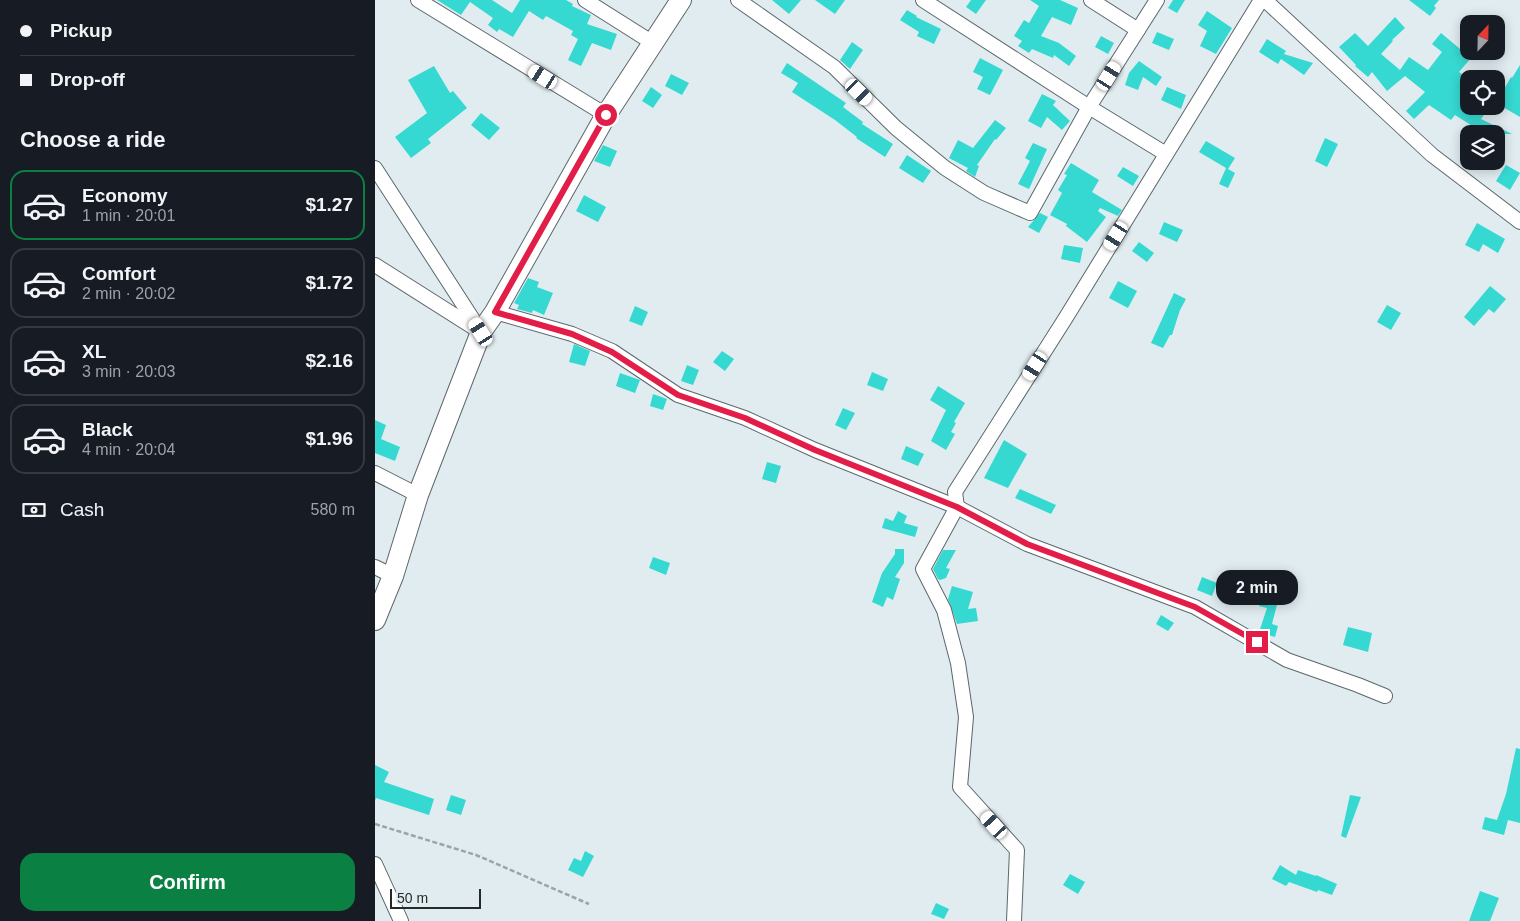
<!DOCTYPE html>
<html lang="en">
<head>
<meta charset="utf-8">
<style>
	body { margin:0; font-family:Helvetica,sans-serif; background:#242831; color:#f1f3f6; height:100vh; display:flex; flex-direction:column; font-size:19px; white-space:nowrap }
	* { box-sizing:border-box; margin:0 }
	p { font-size:16px; color:#9ea1a6 }
	.icon { flex:none; width:28px; height:28px; fill:none; stroke:currentColor; stroke-width:2; stroke-linecap:round; stroke-linejoin:round }
	.map { position:relative; flex:1; overflow:hidden }
	.sheet { display:flex; flex-direction:column; background:#171b24; width:375px }
	.sheet>* { flex:none }
	.hud { display:grid; align-content:center; height:110px; padding:0 20px; background:#171b24 }
	.needle { width:32px; rotate:22deg }
	.buttons { position:absolute; left:1085px; top:15px; display:grid; gap:10px }
	.buttons a { display:grid; place-items:center; width:45px; height:45px; border-radius:10px; background:#171b24; box-shadow:0 2px 12px #0003; font-size:25px }
	.scale { position:absolute; left:15px; bottom:12px; width:91px; box-sizing:border-box; padding-left:5px; border:2px solid #24292a; border-top:0; font-size:14px; line-height:18px; white-space:nowrap; color:#24292a; -webkit-text-stroke:4px #e0ecf0; paint-order:stroke }
	.end { position:absolute; width:22px; height:22px; margin:-11px; border:6px solid #e11d48; background:#fff; box-shadow:0 0 0 2px #fff }
	.from { border-radius:50% }
	.bubble { position:absolute; height:35px; border-radius:15px; background:#171b24; box-shadow:0 2px 12px #0003; font-size:16px; font-weight:700; line-height:35px; text-align:center }
	.car { position:absolute; width:15px; height:30px; margin:-15px -8px; border-radius:6px; box-shadow:0 0 4px 1px #0007; background:linear-gradient(#fff 24%,#345 0 40%,#fff 0 76%,#345 0 86%,#fff 0) }
	.hud b { display:flex; align-items:center; gap:18px; height:48px; font-size:19px }
	.hud b+b { border-top:1px solid #363941 }
	.hud i { width:12px; height:12px; background:#f1f3f6 }
	ul { padding:0; list-style:none }
	li { display:flex; align-items:center; gap:15px; height:70px; margin:0 10px 8px; padding:0 10px; border:2px solid #363941; border-radius:15px }
	li div { flex:1 }
	li b { display:block; font-size:19px }
	li em { font-style:normal; font-weight:700 }
	li.selected { border-color:#0b8043 }
	li>.icon { width:45px; height:45px; stroke-width:1.5 }
	h2 { padding:0 20px; font-size:22px; line-height:60px }
	.pay { display:flex; align-items:center; gap:12px; height:55px; padding:0 20px; font-size:19px }
	.pay p { margin-inline-start:auto }
	.action { display:flex; gap:10px; margin-top:auto; padding:10px 20px }
	.action a { flex:1; height:58px; border-radius:15px; background:#0b8043; color:#fff; font-size:20px; font-weight:700; line-height:58px; text-align:center }
	main { display:flex; flex:1; min-height:0 }
	.map>svg:first-child { display:block }
	.building { fill:#36d9d1 }
	.lines { fill:none; stroke-linecap:round; stroke-linejoin:round }
	.street-casing { stroke:#5d676b; stroke-width:16 }
	.secondary-casing { stroke:#5d676b; stroke-width:22 }
	.path { stroke:#9ba5a8; stroke-width:2.5; stroke-dasharray:5 2.5; stroke-linecap:butt }
	.street { stroke:#fff; stroke-width:14 }
	.secondary { stroke:#fff; stroke-width:20 }
	.route { stroke:#e11d48; stroke-width:6 }
</style>
</head>
<body>
<main>
<section class="sheet">
<div class="hud">
<b><i class="from"></i>Pickup</b>
<b><i></i>Drop-off</b>
</div>
<h2>Choose a ride</h2>
<ul>
<li class="selected"><svg class="icon" aria-label="car" viewBox="0 0 24 24"><path d="M5 17H2v-5l4-1 3-4h7l3 4 3 1v5h-3M9 17h6M6 11h13"/><circle cx="7" cy="17" r="2"/><circle cx="17" cy="17" r="2"/></svg><div><b>Economy</b><p>1 min · 20:01</p></div><em>$1.27</em></li>
<li><svg class="icon" aria-label="car" viewBox="0 0 24 24"><path d="M5 17H2v-5l4-1 3-4h7l3 4 3 1v5h-3M9 17h6M6 11h13"/><circle cx="7" cy="17" r="2"/><circle cx="17" cy="17" r="2"/></svg><div><b>Comfort</b><p>2 min · 20:02</p></div><em>$1.72</em></li>
<li><svg class="icon" aria-label="car" viewBox="0 0 24 24"><path d="M5 17H2v-5l4-1 3-4h7l3 4 3 1v5h-3M9 17h6M6 11h13"/><circle cx="7" cy="17" r="2"/><circle cx="17" cy="17" r="2"/></svg><div><b>XL</b><p>3 min · 20:03</p></div><em>$2.16</em></li>
<li><svg class="icon" aria-label="car" viewBox="0 0 24 24"><path d="M5 17H2v-5l4-1 3-4h7l3 4 3 1v5h-3M9 17h6M6 11h13"/><circle cx="7" cy="17" r="2"/><circle cx="17" cy="17" r="2"/></svg><div><b>Black</b><p>4 min · 20:04</p></div><em>$1.96</em></li>
</ul>
<div class="pay"><svg class="icon" aria-label="cash" viewBox="0 0 24 24"><path d="M3 7h18v10H3z"/><circle cx="12" cy="12" r="2"/></svg>Cash<p>580 m</p></div>
<div class="action"><a>Confirm</a></div>
</section>
<div class="map">
<svg width="1145" height="921" viewBox="0 0 1145 921">
	<rect width="100%" height="100%" fill="#e0ecf0"/>
	<!-- building -->
	<g class="building">
		<polygon points="62,0 117,0 137,13 145,0 191,0 198,4 197,6 216,15 212,24 242,34 236,50 217,43 206,66 193,60 203,39 196,35 198,31 171,16 168,20 154,11 138,37 124,29 122,32 113,25 118,18 95,2 86,15"/>
		<polygon points="397,0 426,0 414,14"/>
		<polygon points="440,0 470,0 460,14"/>
		<polygon points="596,0 611,0 601,14 591,7"/>
		<polygon points="655,0 685,0 703,8 696,25 677,17 666,36 684,43 701,56 694,66 679,55 678,58 657,49 654,53 643,46 647,41 639,36 649,20 654,23 664,6"/>
		<polygon points="798,0 810,0 802,13 793,8"/>
		<polygon points="1034,0 1064,0 1059,6 1061,8 1055,16"/>
		<polygon points="532,10 542,16 541,17 566,29 559,44 542,36 544,32 525,20"/>
		<polygon points="832,11 857,28 841,54 825,46 832,31 823,25"/>
		<polygon points="1020,17 1030,28 1017,40 1018,41 1006,54 1025,70 1034,57 1053,70 1067,52 1057,44 1066,33 1096,58 1084,72 1094,79 1094,106 1102,106 1111,112 1106,119 1137,134 1110,134 1080,115 1076,120 1054,105 1039,119 1031,111 1050,92 1030,76 1012,91 997,72 993,77 980,66 981,65 964,47 980,33 993,46"/>
		<polygon points="782,32 799,39 794,50 777,43"/>
		<polygon points="726,36 739,43 733,54 720,47"/>
		<polygon points="892,39 911,51 909,54 938,63 929,75 906,59 903,64 884,52"/>
		<polygon points="477,42 488,50 475,69 465,60"/>
		<polygon points="605,58 628,70 615,95 602,89 608,77 598,72"/>
		<polygon points="764,61 787,77 781,86 768,77 763,90 750,85 754,73"/>
		<polygon points="412,63 471,103 468,107 488,122 487,124 518,144 510,157 481,138 482,137 460,120 417,92 423,83 406,73"/>
		<polygon points="1145,65 1145,117 1121,103 1136,77 1137,78"/>
		<polygon points="59,66 75,93 78,91 92,108 53,139 56,143 36,158 20,137 52,113 33,80"/>
		<polygon points="296,74 314,83 307,95 290,86"/>
		<polygon points="276,87 287,95 278,108 267,101"/>
		<polygon points="792,87 811,95 806,109 786,100"/>
		<polygon points="667,94 681,101 678,105 695,121 687,130 672,117 666,128 653,121"/>
		<polygon points="106,113 125,128 114,140 96,125"/>
		<polygon points="620,120 631,128 621,140 620,139 602,165 604,166 600,177 591,171 593,168 574,158 583,140 598,148"/>
		<polygon points="950,138 963,144 952,167 940,161"/>
		<polygon points="831,141 860,158 853,169 860,173 853,188 844,184 851,168 824,152"/>
		<polygon points="658,143 672,149 654,189 643,184 655,161 650,158"/>
		<polygon points="228,145 242,151 235,167 219,161"/>
		<polygon points="532,155 556,171 548,183 524,168"/>
		<polygon points="696,163 724,180 717,192 747,210 743,216 725,208 723,211 731,217 712,242 691,226 692,224 675,215 687,193 683,190 692,175 689,174"/>
		<polygon points="1131,165 1145,173 1135,190 1121,181"/>
		<polygon points="748,167 764,176 758,186 742,176"/>
		<polygon points="209,195 231,207 223,222 201,211"/>
		<polygon points="665,213 673,217 664,233 653,227"/>
		<polygon points="789,222 808,230 802,242 784,234"/>
		<polygon points="1102,223 1130,239 1123,253 1108,244 1104,252 1090,245"/>
		<polygon points="764,242 779,253 772,262 757,251"/>
		<polygon points="689,245 708,248 705,263 686,259"/>
		<polygon points="153,278 164,282 162,287 178,293 169,315 158,310 157,313 142,309 144,305 139,303"/>
		<polygon points="743,281 762,291 753,308 734,298"/>
		<polygon points="1115,286 1131,299 1119,313 1114,309 1099,326 1089,317"/>
		<polygon points="799,293 811,299 805,310 797,335 795,335 788,348 776,343"/>
		<polygon points="1012,305 1026,313 1016,330 1002,322"/>
		<polygon points="260,306 273,312 267,326 254,321"/>
		<polygon points="199,344 215,351 210,366 194,362"/>
		<polygon points="347,351 359,359 350,371 338,362"/>
		<polygon points="312,365 324,370 318,385 306,381"/>
		<polygon points="497,372 513,379 508,391 492,385"/>
		<polygon points="245,373 265,380 260,393 241,386"/>
		<polygon points="563,386 590,403 579,422 581,423 576,432 580,434 571,450 556,441 571,410 555,400"/>
		<polygon points="278,394 292,399 288,410 275,406"/>
		<polygon points="468,408 480,413 471,430 460,425"/>
		<polygon points="0,420 11,425 6,439 25,447 20,461 0,453"/>
		<polygon points="629,440 652,454 633,488 609,478"/>
		<polygon points="531,446 549,454 543,466 526,459"/>
		<polygon points="392,462 406,466 401,483 387,479"/>
		<polygon points="645,489 681,505 676,514 640,498"/>
		<polygon points="523,511 532,516 529,523 543,527 540,537 507,528 510,518 518,521"/>
		<polygon points="520,549 529,549 529,563 520,577 525,579 518,600 512,597 508,607 497,602 507,573 520,554"/>
		<polygon points="568,550 581,550 571,568 575,569 571,578 565,580 563,579 558,569"/>
		<polygon points="278,557 295,563 291,575 274,568"/>
		<polygon points="827,577 842,583 837,596 822,590"/>
		<polygon points="577,586 598,592 593,609 601,608 603,621 582,624 573,599"/>
		<polygon points="887,593 904,597 897,624 903,626 900,637 884,632 892,608 884,606"/>
		<polygon points="786,615 799,623 793,631 781,624"/>
		<polygon points="973,627 997,633 993,652 968,645"/>
		<polygon points="1141,748 1145,749 1145,823 1133,820 1129,835 1107,829 1110,817 1122,820 1131,794"/>
		<polygon points="0,765 14,772 9,782 59,799 54,815 1,798 0,801"/>
		<polygon points="76,795 91,800 86,815 71,810"/>
		<polygon points="975,795 986,797 971,838 966,836"/>
		<polygon points="210,851 219,856 208,877 193,870 199,858 206,861"/>
		<polygon points="905,865 921,875 923,870 941,876 941,875 962,884 957,895 943,890 942,892 914,882 911,886 897,879"/>
		<polygon points="695,874 710,882 703,894 688,885"/>
		<polygon points="1105,891 1124,898 1115,921 1094,921"/>
		<polygon points="561,903 574,909 569,919 556,914"/>
	</g>
	<g class="lines">
		<!-- street casing -->
		<g class="street-casing">
			<g id="street">
				<polyline points="43,0 231,115"/>
				<polyline points="210,0 278,43"/>
				<polyline points="363,0 459,67 521,128 570,168 609,193 655,213 714,107 782,0"/>
				<polyline points="548,0 714,107 791,154"/>
				<polyline points="716,0 763,30"/>
				<polyline points="890,0 1057,155 1145,222"/>
				<polyline points="0,168 106,332"/>
				<polyline points="0,265 101,329"/>
				<polyline points="120,312 197,334 237,351 303,395 370,418 440,450 582,507 652,544 820,607 912,660 983,685 1010,696"/>
				<polyline points="0,473 43,495"/>
				<polyline points="0,567 18,576"/>
				<polyline points="0,864 26,921"/>
				<polyline points="639,921 642,850 585,787 591,717 583,663 569,610 548,569 582,507 580,492 690,319 886,0"/>
			</g>
		</g>
		<!-- secondary casing -->
		<g class="secondary-casing">
			<polyline id="secondary" points="0,620 18,576 43,495 106,332 120,312 231,115 306,0"/>
		</g>
		<!-- path -->
		<polyline class="path" points="0,824 101,855 214,904"/>
		<!-- street -->
		<use href="#street" class="street"/>
		<!-- secondary -->
		<use href="#secondary" class="secondary"/>
	</g>
	<g class="lines">
		<!-- route -->
		<polyline class="route" points="231,115 120,312 197,334 237,352 303,395 370,418 440,450 582,507 652,544 820,607 882,642"/>
	</g>
</svg>
<div class="buttons">
<a><svg class="needle" viewBox="-14 -14 28 28"><path d="M0-13l5 13h-10z" fill="#e53935"/><path d="M0 13l5-13h-10z" fill="#9ea1a6"/></svg></a>
<a><svg class="icon" aria-label="locate" viewBox="0 0 24 24"><circle cx="12" cy="12" r="6"/><path d="M12 2v4M12 18v4M2 12h4M18 12h4"/></svg></a>
<a><svg class="icon" aria-label="layers" viewBox="0 0 24 24"><path d="M12 4l9 5-9 5-9-5zM3 14l9 5 9-5"/></svg></a>
</div>
<div class="scale">50 m</div>
<i class="end from" style="left:231px;top:115px"></i>
<i class="end" style="left:882px;top:642px"></i>
<div class="bubble" style="left:841px;top:570px;width:82px">2 min</div>
<i class="car" style="left:734px;top:76px;rotate:32deg"></i>
<i class="car" style="left:168px;top:77px;rotate:302deg"></i>
<i class="car" style="left:484px;top:92px;rotate:134deg"></i>
<i class="car" style="left:741px;top:236px;rotate:212deg"></i>
<i class="car" style="left:106px;top:332px;rotate:328deg"></i>
<i class="car" style="left:660px;top:366px;rotate:212deg"></i>
<i class="car" style="left:619px;top:825px;rotate:318deg"></i>
</div>
</main>
</body>
</html>
